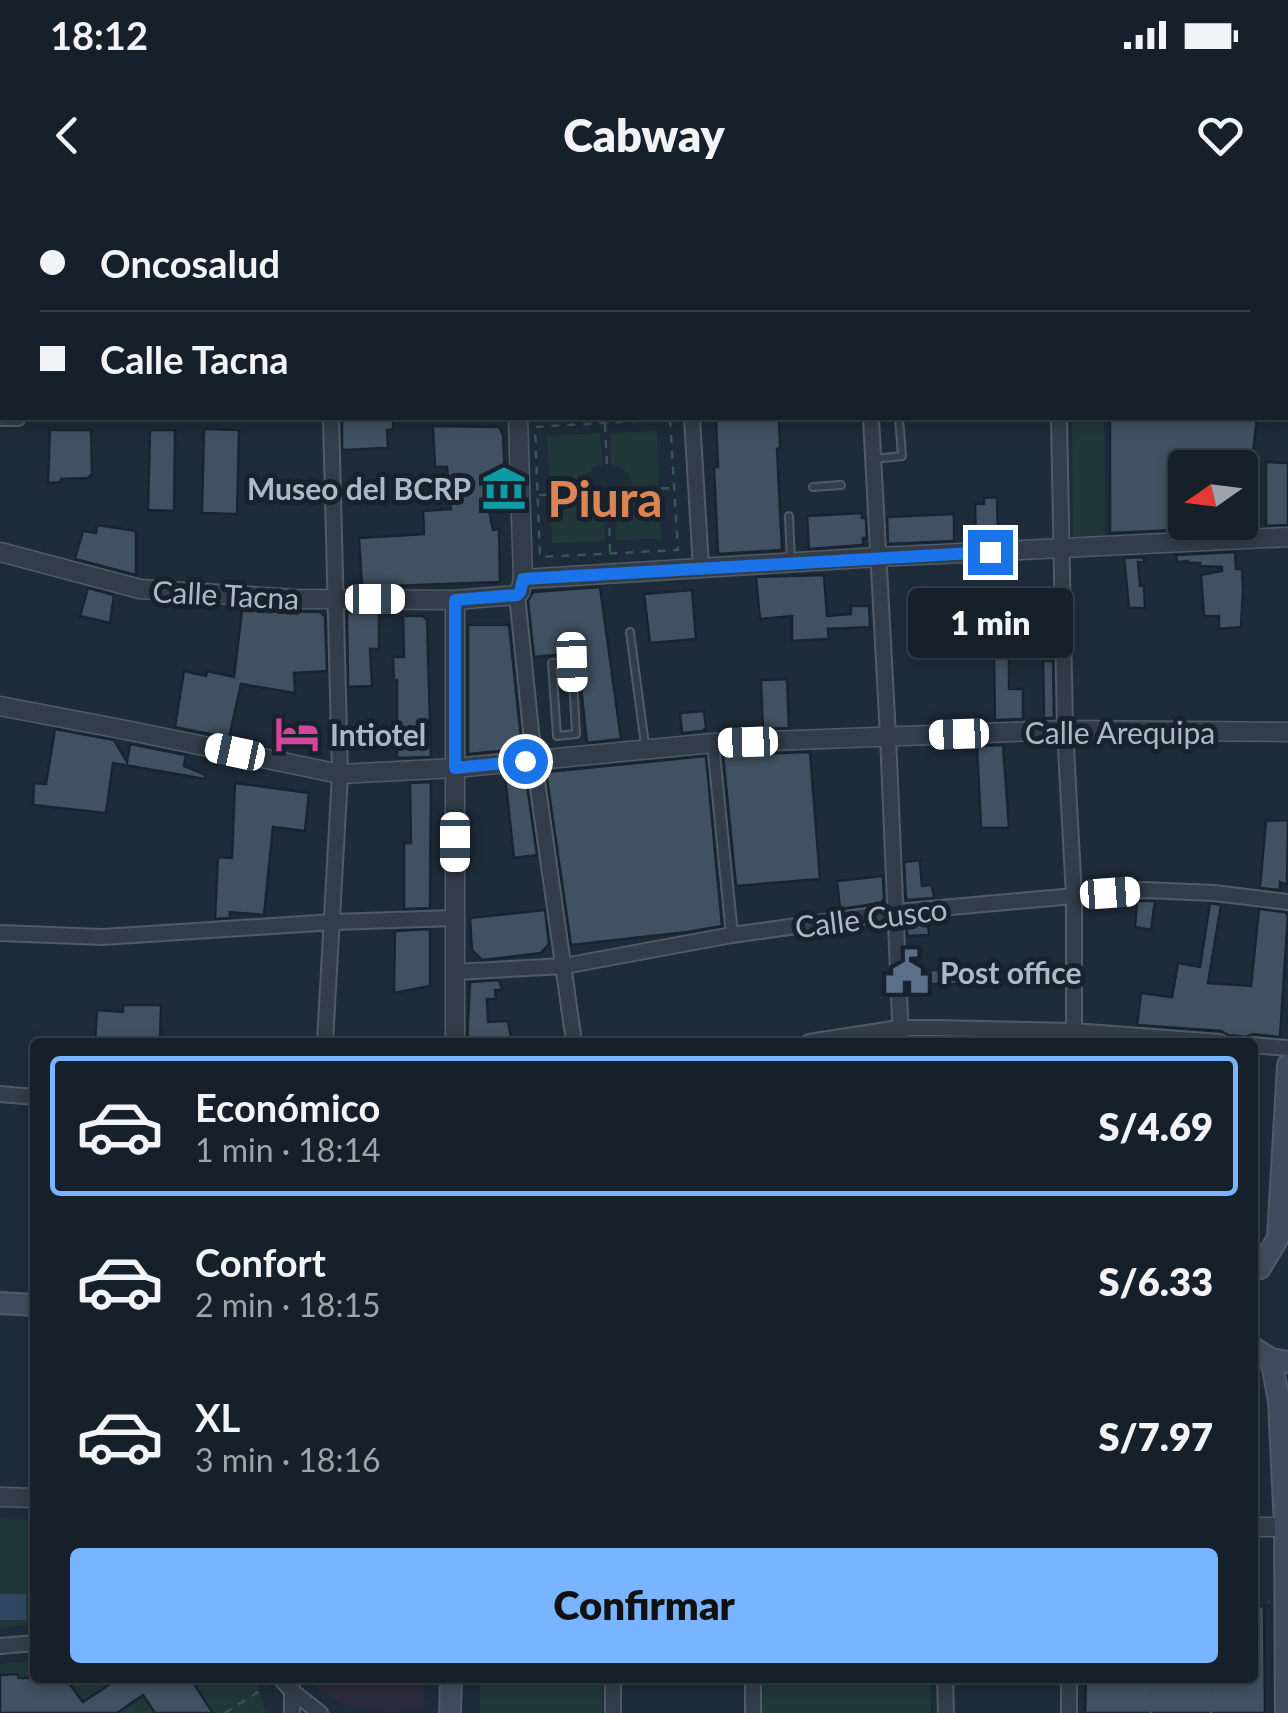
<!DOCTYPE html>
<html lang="es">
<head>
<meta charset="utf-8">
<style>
	body { margin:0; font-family:Lato,sans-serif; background:#1f2833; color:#f1f3f6; height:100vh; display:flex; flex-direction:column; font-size:38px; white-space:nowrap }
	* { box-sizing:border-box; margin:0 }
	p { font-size:32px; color:#9ea3a9 }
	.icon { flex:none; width:55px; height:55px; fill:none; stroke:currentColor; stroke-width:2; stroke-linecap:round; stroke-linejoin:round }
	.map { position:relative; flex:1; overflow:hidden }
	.sheet { position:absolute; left:30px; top:838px; width:1228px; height:645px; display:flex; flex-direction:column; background:#16202b; border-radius:10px; box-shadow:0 5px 15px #0003,0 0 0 2px #353e47 }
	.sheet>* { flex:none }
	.top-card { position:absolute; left:0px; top:0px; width:1290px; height:220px; box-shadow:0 5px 15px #0003,0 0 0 2px #353e47; display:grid; align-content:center; height:220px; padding:0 40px; background:#16202b }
	.needle { width:65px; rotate:256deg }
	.tools { position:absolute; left:1168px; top:250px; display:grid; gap:20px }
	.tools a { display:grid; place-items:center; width:90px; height:90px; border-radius:10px; background:#16202b; box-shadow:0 5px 15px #0003,0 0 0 2px #353e47; font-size:50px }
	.end { position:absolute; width:45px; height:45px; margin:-22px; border:12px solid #1a73e8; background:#fff; box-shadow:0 0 0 5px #fff }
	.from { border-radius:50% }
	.bubble { position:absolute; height:70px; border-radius:10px; background:#16202b; box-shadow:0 5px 15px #0003,0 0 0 2px #353e47; font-size:32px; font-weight:800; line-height:70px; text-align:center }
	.car { position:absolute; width:30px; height:60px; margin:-30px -15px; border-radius:12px; box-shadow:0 0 8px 2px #0007; background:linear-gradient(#fff 24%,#345 0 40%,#fff 0 76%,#345 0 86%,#fff 0) }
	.top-card b { display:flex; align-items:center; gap:35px; height:95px; font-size:38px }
	.top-card b+b { border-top:2px solid #353e47 }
	.top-card i { width:25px; height:25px; background:#f1f3f6 }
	ul { padding:18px 0 0; list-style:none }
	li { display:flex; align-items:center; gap:30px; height:140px; margin:0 20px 15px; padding:0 20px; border:5px solid transparent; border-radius:10px }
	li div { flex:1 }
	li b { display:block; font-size:38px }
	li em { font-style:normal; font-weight:800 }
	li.current { border-color:#78b4ff }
	li>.icon { width:90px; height:90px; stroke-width:1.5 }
	.button { display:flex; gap:20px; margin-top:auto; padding:20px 40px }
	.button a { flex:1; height:115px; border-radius:10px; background:#78b4ff; color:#111; font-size:40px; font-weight:800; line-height:115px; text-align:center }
	.status { display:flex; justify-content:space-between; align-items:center; height:70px; padding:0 50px; background:#16202b; direction:ltr }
	.status svg { height:28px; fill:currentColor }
	header { display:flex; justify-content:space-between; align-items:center; height:130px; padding:0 40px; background:#16202b; font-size:45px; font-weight:800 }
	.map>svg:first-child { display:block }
	.medical { fill:#2b2a3a }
	.green { fill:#20383a }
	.water { fill:#304861 }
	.building { fill:#415161; stroke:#1a2430; stroke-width:2.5 }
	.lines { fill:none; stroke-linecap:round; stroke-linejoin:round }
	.service-casing { stroke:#4f5b67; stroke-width:10 }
	.pedestrian-casing { stroke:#4f5b67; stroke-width:14 }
	.minor-casing { stroke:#4f5b67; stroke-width:18 }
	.tertiary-casing { stroke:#4f5b67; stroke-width:21 }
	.secondary-casing { stroke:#4f5b67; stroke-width:24 }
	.path { stroke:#3b5454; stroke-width:2.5; stroke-dasharray:8 8; stroke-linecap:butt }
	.service { stroke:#323d49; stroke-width:6 }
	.pedestrian { stroke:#323d49; stroke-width:10 }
	.minor { stroke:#323d49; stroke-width:14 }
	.tertiary { stroke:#323d49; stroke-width:18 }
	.secondary { stroke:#404c5d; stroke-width:20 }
	.route { stroke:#1a73e8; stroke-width:12 }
	.labels { text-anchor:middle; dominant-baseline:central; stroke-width:10; stroke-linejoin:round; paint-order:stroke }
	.poi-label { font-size:30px; font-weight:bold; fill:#acb8c6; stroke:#18222d; text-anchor:start }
	.street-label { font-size:30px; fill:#acb8c6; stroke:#18222d }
	.town-label { font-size:50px; font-weight:bold; fill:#dc8552; stroke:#18222d }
</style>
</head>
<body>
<div class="status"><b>18:12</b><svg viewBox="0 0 49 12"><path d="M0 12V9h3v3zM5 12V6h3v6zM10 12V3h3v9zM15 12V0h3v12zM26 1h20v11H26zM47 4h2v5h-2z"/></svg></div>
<header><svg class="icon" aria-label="back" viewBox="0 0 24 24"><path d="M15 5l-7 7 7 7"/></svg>Cabway<svg class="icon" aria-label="heart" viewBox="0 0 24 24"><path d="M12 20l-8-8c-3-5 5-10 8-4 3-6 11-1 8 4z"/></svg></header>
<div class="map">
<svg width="1288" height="1513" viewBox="0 0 1288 1513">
	<rect width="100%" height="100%" fill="#1e2b39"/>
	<!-- medical -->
	<polygon class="medical" points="310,1478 424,1478 425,1509 386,1511 353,1507 339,1503 323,1493"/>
	<!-- green -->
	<g class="green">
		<polygon points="1072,218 1104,218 1105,340 1073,341"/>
		<path d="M657 231 659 285 632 286C631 273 624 267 611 264L610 233Z"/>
		<path d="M600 233 602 265C590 267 584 276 583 288L550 290 547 236Z"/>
		<polygon points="633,293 659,293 661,339 616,340 616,313 626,306"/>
		<polygon points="584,297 590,310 604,316 605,341 552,343 550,299"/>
		<polygon points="0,1319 35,1320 35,1424 0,1428"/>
		<polygon points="35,1461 35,1478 253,1478 256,1481 266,1513 0,1513 0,1464"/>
		<polygon points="480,1478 603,1478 602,1513 480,1513"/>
		<polygon points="763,1478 845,1478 931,1483 931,1513 761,1513"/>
	</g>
	<!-- water -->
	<rect class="water" x="0" y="1394" width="26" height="26"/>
	<!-- building -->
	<g class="building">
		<polygon points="342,218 393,218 393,229 387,230 388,248 342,250"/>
		<polygon points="716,218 779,218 780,248 777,249 782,350 718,354 714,267 718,267"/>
		<polygon points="1110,218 1257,218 1252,260 1224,268 1185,268 1185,322 1222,322 1221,328 1110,333"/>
		<polygon points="433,226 499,227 503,235 506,303 488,305 493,330 499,329 500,382 362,387 359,338 424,334 423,311 451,309 447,267 435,267"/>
		<polygon points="204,229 239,230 237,314 202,313"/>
		<polygon points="50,230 91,230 92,274 88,278 61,279 61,282 48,283"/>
		<polygon points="150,230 175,230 174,311 148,310"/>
		<polygon points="1266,262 1288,263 1288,325 1266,326"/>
		<polygon points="997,297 998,339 976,340 975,304 984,304 984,298"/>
		<polygon points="862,313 862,318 866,318 867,338 863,338 863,345 809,349 807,316"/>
		<polygon points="954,314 954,341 888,344 887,317"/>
		<polygon points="97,325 136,331 136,375 75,359 83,331 96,333"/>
		<polygon points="1235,352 1236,369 1242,369 1243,390 1241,427 1219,429 1219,416 1204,416 1201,375 1222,371 1222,367 1200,366 1200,363 1188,363 1188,361 1177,362 1176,355"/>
		<polygon points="1144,357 1144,363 1138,362 1140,386 1144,385 1145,408 1129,408 1124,358"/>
		<polygon points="824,375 827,416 851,414 851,406 869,406 870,427 828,429 829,439 792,441 792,416 760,419 756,377"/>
		<polygon points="600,387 621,539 587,543 578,459 574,453 534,457 528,401 533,392"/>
		<polygon points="88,388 114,395 110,423 80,416"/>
		<polygon points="692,390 696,439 650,443 644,394"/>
		<polygon points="1036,392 1052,393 1053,436 1043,436 1043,407 1037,408"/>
		<polygon points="242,410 320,412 325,416 327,471 294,473 295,493 241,484 229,538 175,527 184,471 206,476 207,471 234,477"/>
		<polygon points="347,412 379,413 379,449 370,449 372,486 348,487"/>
		<polygon points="403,416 423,416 427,420 431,557 397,558 397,480 394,480 393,457 404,457"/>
		<polygon points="468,425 509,425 522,547 520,549 468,554"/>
		<polygon points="994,456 1009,457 1009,489 1023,489 1023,519 995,520"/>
		<polygon points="1043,461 1053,461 1054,518 1044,518"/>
		<polygon points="787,479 789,528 763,529 761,480"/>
		<polygon points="704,511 706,528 703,531 682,533 680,513"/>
		<polygon points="55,529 114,540 127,562 130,544 186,555 184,566 206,575 205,579 113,563 106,613 33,605 34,583 46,584"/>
		<polygon points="1003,545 1009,628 981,628 977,546"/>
		<polygon points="810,552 820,679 736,686 723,555"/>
		<polygon points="706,556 722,726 687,732 571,745 546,572"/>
		<polygon points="520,574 526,578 537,655 514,658 505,576"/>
		<polygon points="431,582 430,708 404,709 404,643 411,643 410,583"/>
		<polygon points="235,583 309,593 305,631 273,627 264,715 230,712 230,718 215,719 218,657 232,658"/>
		<polygon points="1288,620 1287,685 1280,682 1280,690 1260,688 1266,621"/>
		<polygon points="922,660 920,662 922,686 932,685 934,698 906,700 904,662"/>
		<polygon points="883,676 884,699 881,703 840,709 837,681"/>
		<polygon points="1137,701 1155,701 1151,730 1135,727"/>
		<polygon points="1210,703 1221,705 1208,783 1251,786 1259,709 1285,712 1288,715 1280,837 1253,834 1246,837 1228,835 1221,831 1137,825 1141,793 1172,797 1178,763 1200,767"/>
		<polygon points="545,710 549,744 541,753 482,760 472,750 470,718"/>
		<polygon points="928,720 929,735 907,736 907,722"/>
		<polygon points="430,729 430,786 394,793 395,731"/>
		<rect x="909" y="770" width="49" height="14"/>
		<polygon points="499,780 502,790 495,790 496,799 487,799 488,822 508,821 512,842 467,842 470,782"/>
		<polygon points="123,805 161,805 160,842 95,841 97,810 123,812"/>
		<polygon points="1264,1406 1265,1513 1085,1513 1086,1478 1252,1478 1252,1407"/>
		<polygon points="17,1474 19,1478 65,1478 83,1502 119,1478 190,1478 213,1513 155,1513 143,1495 117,1513 0,1513 0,1475"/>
	</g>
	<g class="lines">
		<!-- service casing -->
		<g class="service-casing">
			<g id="service">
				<polyline points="874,259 902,256 899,218"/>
				<polyline points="813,287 841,285"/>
				<polyline points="789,316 791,361"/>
				<polyline points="630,432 645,545"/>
				<polygon points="572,462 576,534 557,536 552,463"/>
			</g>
		</g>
		<!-- pedestrian casing -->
		<g class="pedestrian-casing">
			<g id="pedestrian">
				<polyline points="505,0 505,2"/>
				<polyline points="688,0 688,2"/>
				<polyline points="713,543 732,735"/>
			</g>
		</g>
		<!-- minor casing -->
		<g class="minor-casing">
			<g id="minor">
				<polyline points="330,0 330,2"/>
				<polyline points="863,0 863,2"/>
				<polyline points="1053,0 1053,2"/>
				<polyline points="0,218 18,218"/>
				<polyline points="692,218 701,368"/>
				<polyline points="871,218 888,536 901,842"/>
				<polyline points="1059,218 1065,530 1074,696 1074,842"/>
				<polyline points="517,395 534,560 574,842"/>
				<polyline points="0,733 103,737 333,722 455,718"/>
				<polyline points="455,772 564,766 732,735 896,712 1074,696 1145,690 1214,693 1288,702"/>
				<polyline points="325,842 340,574 331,218"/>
				<polyline points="809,842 899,828 935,828 1074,831 1220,842"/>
				<polyline points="1252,845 1288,848"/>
				<polyline points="0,894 35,897"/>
				<polyline points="0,1446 35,1443"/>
				<polyline points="280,1478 292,1491 320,1513"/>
				<polyline points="753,1478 753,1513"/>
				<polyline points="945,1478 946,1513"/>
				<polyline points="292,1513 292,1488"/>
				<polyline points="613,1513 613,1478"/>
				<polyline points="1069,1513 1069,1478"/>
			</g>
		</g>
		<!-- tertiary casing -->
		<g class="tertiary-casing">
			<g id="tertiary">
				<polyline points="0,352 140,389 294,399 455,400 517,395 520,392 523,379 518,218"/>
				<polyline points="523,379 879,357 1288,337"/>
				<polyline points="455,400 455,842"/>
				<polyline points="0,506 131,531 340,574 455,568 713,543 1065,530 1288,532"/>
				<polyline points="0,1297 35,1298"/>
				<polyline points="1252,1327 1288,1327"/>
			</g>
		</g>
		<!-- secondary casing -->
		<g class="secondary-casing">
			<g id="secondary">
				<polyline points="1260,1068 1278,1038 1288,865"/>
				<polyline points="0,1103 35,1105"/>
				<polyline points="1252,1147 1271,1159 1288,1162"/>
				<polyline points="1271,1159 1279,1201 1285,1327 1286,1513"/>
				<polyline points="450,1513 451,1478"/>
			</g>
		</g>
		<!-- path -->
		<g class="path">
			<polygon points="670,219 678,350 540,357 535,227"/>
			<polyline points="605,224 607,267"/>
			<polyline points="629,290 672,288"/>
			<polyline points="539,295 585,293"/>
			<polyline points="609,312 610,352"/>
			<polyline points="1252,1402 1269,1402"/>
			<polyline points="225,1513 266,1487"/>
			<polyline points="1151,1513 1151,1478"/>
			<polyline points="1211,1513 1211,1478"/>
		</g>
		<!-- service -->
		<use href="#service" class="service"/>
		<!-- pedestrian -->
		<use href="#pedestrian" class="pedestrian"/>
		<!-- minor -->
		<use href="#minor" class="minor"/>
		<!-- tertiary -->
		<use href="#tertiary" class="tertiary"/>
		<!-- secondary -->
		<use href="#secondary" class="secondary"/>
	</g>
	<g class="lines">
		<!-- route -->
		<polyline class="route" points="525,561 455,568 455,400 517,395 520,392 523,379 990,352"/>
	</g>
	<!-- icons -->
	<defs>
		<g id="museum-bare" transform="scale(3.45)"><path d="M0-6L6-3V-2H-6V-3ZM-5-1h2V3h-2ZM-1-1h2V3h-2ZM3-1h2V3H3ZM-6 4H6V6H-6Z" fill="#0f9aa8" stroke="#18222d" stroke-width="2.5" paint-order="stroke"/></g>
		<g id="hotel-bare" transform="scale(3.45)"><path d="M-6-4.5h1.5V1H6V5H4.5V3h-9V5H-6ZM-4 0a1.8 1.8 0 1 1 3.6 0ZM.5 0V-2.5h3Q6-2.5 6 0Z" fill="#d1479c" stroke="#18222d" stroke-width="2.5" paint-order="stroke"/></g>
		<g id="civic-bare" transform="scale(3.45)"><path d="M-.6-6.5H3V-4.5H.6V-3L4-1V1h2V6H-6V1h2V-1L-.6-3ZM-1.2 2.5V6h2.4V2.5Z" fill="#5c6f8a" stroke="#18222d" stroke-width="2.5" paint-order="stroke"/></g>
	</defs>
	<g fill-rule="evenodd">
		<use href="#museum-bare" x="504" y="288"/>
		<use href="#hotel-bare" x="297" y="534"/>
		<use href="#civic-bare" x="907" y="772"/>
	</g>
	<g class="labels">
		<!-- poi labels -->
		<g class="poi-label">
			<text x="471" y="288" text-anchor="end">Museo del BCRP</text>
			<text x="330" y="534">Intiotel</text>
			<text x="940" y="772">Post office</text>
		</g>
		<!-- street labels -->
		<g class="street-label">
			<text transform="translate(226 394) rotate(3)">Calle Tacna</text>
			<text x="1120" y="532">Calle Arequipa</text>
			<text transform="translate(871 717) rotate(-7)">Calle Cusco</text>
		</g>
		<!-- town labels -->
		<g class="town-label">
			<text x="605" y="298">Piura</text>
		</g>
	</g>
</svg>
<div class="tools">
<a><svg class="needle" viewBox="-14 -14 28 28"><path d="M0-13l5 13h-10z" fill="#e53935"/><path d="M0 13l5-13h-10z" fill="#9ea3a9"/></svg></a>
</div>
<i class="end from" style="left:525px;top:561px"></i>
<i class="end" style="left:990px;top:352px"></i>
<div class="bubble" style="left:908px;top:388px;width:165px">1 min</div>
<i class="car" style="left:375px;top:399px;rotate:90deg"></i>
<i class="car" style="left:572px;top:462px;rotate:178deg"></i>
<i class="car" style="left:959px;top:534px;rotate:268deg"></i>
<i class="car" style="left:748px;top:542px;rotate:268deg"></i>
<i class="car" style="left:235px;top:552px;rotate:282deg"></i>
<i class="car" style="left:455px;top:642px;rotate:180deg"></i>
<i class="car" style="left:1110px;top:693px;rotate:86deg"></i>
<div class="top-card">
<b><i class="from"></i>Oncosalud</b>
<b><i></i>Calle Tacna</b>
</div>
<section class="sheet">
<ul>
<li class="current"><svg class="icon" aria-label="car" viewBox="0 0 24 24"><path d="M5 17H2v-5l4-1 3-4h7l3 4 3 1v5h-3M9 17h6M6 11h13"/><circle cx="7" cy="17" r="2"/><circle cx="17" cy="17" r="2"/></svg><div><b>Económico</b><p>1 min · 18:14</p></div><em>S/4.69</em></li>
<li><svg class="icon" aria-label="car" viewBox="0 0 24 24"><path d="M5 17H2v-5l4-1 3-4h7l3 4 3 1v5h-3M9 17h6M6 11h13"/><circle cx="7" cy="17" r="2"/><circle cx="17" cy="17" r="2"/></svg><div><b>Confort</b><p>2 min · 18:15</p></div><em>S/6.33</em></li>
<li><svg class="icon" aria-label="car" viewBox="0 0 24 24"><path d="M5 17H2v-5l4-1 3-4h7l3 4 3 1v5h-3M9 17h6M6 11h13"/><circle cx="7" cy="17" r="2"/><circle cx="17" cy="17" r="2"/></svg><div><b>XL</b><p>3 min · 18:16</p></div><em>S/7.97</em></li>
</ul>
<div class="button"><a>Confirmar</a></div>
</section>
</div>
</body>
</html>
